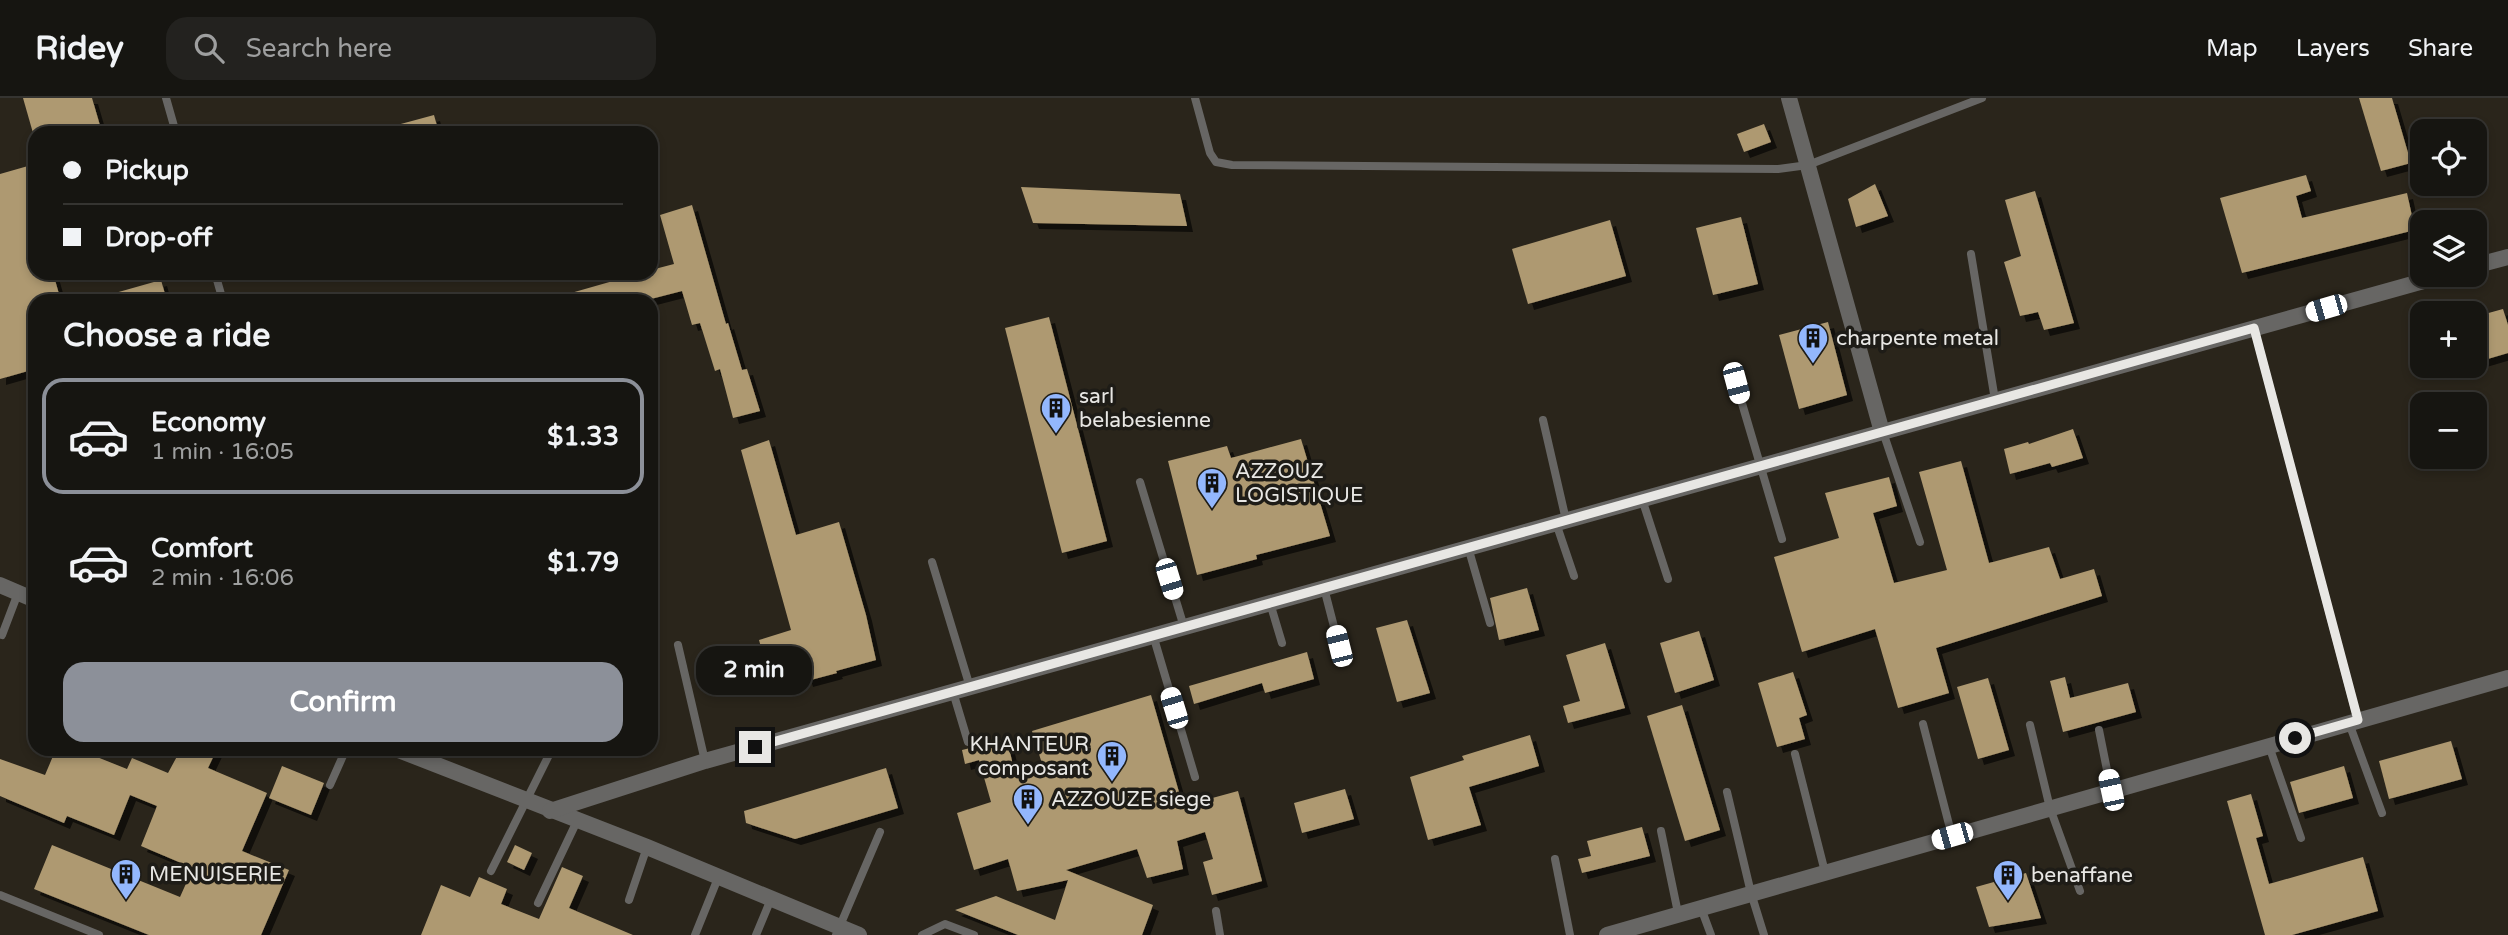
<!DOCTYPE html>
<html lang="en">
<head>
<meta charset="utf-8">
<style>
	body { margin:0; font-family:"Varela Round",sans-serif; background:#23221f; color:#f1f3f6; height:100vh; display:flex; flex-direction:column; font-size:26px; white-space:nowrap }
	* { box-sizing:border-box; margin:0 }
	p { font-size:23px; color:#9e9f9f }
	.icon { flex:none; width:38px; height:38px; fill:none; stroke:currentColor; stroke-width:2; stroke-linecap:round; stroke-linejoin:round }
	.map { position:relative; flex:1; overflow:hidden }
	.details { position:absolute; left:28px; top:196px; width:630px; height:462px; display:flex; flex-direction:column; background:#161511; border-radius:21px; box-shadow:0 4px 10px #0003,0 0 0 2px #353431 }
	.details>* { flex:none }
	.guide { position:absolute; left:28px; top:28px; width:630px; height:154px; border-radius:21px; box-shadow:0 4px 10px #0003,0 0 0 2px #353431; display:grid; align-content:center; height:154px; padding:0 35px; background:#161511 }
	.buttons { position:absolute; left:2410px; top:21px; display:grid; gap:14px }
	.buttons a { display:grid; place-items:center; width:77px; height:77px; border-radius:14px; background:#161511; box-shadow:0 4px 10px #0003,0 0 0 2px #353431; font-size:35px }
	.end { position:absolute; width:32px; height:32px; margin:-16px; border:9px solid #e8e7e4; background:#111; box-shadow:0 0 0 4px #111 }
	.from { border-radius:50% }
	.bubble { position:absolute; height:49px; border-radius:21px; background:#161511; box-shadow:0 4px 10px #0003,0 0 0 2px #353431; font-size:23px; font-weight:800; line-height:49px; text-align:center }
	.car { position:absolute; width:21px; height:42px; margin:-21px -10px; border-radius:9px; box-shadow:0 0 5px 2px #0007; background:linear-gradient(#fff 24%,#345 0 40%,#fff 0 76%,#345 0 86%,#fff 0) }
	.guide b { display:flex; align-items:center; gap:24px; height:66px; font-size:26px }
	.guide b+b { border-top:2px solid #353431 }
	.guide i { width:18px; height:18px; background:#f1f3f6 }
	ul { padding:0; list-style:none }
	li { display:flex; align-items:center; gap:21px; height:116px; margin:0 14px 10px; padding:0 21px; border:4px solid transparent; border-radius:21px }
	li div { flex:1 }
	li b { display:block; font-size:26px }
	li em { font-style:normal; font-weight:800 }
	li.current { border-color:#8c9099 }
	li>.icon { width:63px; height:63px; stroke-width:1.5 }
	h2 { padding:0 35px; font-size:32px; line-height:84px }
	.cta { display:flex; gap:14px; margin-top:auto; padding:14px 35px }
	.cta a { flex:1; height:80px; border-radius:21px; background:#8c9099; color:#fff; font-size:28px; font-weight:800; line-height:80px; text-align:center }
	header { display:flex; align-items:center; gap:42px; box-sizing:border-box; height:98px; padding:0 35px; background:#161511; border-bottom:2px solid #353431 }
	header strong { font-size:33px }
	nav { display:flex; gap:38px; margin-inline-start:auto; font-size:24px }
	.search { width:490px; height:63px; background:#23221f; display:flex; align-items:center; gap:18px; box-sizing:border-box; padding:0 24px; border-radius:21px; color:#9e9f9f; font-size:26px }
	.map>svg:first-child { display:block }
	.built { fill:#2a251b; fill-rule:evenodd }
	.building { fill:#ae9971; filter:url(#shadow) }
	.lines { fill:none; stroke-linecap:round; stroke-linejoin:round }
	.service { stroke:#676664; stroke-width:8 }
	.minor { stroke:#676664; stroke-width:16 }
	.route { stroke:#e8e7e4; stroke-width:9 }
	.labels { text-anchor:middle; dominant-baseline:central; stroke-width:7; stroke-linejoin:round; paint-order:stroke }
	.poi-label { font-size:21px; fill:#e8e7e4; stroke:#1e1c17; text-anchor:start }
</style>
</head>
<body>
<header>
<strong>Ridey</strong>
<div class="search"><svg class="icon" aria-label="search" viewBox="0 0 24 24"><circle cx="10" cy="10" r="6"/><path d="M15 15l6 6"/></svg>Search here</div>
<nav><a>Map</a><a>Layers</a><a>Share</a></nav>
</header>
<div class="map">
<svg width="2508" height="837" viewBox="0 0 2508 837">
	<defs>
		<filter id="shadow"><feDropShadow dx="6" dy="6" stdDeviation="0" flood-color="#0009"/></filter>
	</defs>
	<rect width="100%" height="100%" fill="#1e1c17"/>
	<!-- built -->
	<path class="built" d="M0 0H2508V837H0ZM2422 33H2474V86H2422ZM35 35H651V175H35ZM2422 124H2474V177H2422ZM35 203H651V651H35ZM2422 215H2474V268H2422ZM2422 306H2474V359H2422Z"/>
	<!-- building -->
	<g class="building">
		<polygon points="23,0 92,0 101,31 84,35 33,35"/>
		<polygon points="2359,0 2392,0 2411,65 2381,73"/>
		<polygon points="434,17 439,35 386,35 386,30"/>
		<polygon points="1764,26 1771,44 1744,54 1737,36"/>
		<polygon points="35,66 35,175 53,175 61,203 35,203 35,271 0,281 0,76"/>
		<polygon points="2306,77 2311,93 2296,98 2302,120 2407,95 2415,132 2242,175 2220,100"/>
		<polygon points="1875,86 1888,118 1856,129 1848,101"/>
		<polygon points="1021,89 1180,96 1187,128 1033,125"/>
		<polygon points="2035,93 2074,225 2044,232 2038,214 2020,218 2004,164 2021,158 2005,102"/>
		<polygon points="692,107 726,226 728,225 742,272 747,271 760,313 733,320 720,271 715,273 700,225 692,227 682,193 643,203 557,203 557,199 641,175 651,175 651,172 674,166 660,117"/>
		<polygon points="1741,119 1758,186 1713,197 1696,130"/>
		<polygon points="1610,122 1626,178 1528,206 1512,151"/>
		<polygon points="161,182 167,203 102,203 101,199"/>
		<polygon points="2503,211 2508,227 2508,255 2474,265 2474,219"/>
		<polygon points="1049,219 1107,443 1062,455 1005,230"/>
		<polygon points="1828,224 1847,297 1799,311 1779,237"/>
		<polygon points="2073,331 2083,360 2052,369 2050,365 2010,376 2004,351 2028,344 2029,346"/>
		<polygon points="1301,341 1330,438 1256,457 1257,461 1197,477 1168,363 1227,348 1231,360"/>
		<polygon points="769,342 796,437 839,424 866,517 876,562 836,573 837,575 807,583 797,550 764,560 759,542 791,532 741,352"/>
		<polygon points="1961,363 1989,465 2049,449 2060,481 2094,471 2102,498 1936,550 1949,595 1898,610 1875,531 1802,554 1774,459 1839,440 1825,395 1889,379 1897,408 1873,415 1894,485 1947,472 1919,374"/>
		<polygon points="1527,490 1539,532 1499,542 1490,500"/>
		<polygon points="1407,522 1430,595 1397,604 1376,530"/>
		<polygon points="1699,533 1714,582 1675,595 1660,545"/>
		<polygon points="1605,545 1625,610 1568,625 1563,608 1580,603 1566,557"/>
		<polygon points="1307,554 1314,581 1265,595 1262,585 1194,606 1189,588"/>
		<polygon points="1793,574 1807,617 1799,620 1805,641 1777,649 1758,585"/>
		<polygon points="2065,579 2070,600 2128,585 2136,614 2063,634 2050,583"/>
		<polygon points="1988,580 2009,652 1978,661 1957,589"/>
		<polygon points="1151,597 1183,708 1238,693 1262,783 1212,797 1203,764 1213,761 1205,734 1177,743 1183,771 1147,780 1137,751 1066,772 1153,807 1142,837 1018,837 955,812 996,798 1055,822 1068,782 1017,793 1008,761 974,772 957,715 991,704 979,662 965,666 962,652 1007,641 1015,676 1043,669 1032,633"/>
		<polygon points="1682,607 1720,732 1685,743 1647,618"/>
		<polygon points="1530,637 1539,668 1469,689 1481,727 1428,742 1410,679 1464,662 1462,658"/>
		<polygon points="2451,643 2462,681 2389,701 2379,663"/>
		<polygon points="56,651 94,651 92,657 127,671 132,660 168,675 181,651 217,651 208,670 267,695 242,753 289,772 261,837 149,837 34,791 52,747 180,799 193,770 141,748 157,708 130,697 114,737 67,718 64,725 0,698 0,661 45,677"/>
		<polygon points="282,668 324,685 311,717 269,700"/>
		<polygon points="2344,668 2353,700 2299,715 2290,684"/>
		<polygon points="886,670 898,710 795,741 746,725 744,713"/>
		<polygon points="1345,691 1354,721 1302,735 1294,705"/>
		<polygon points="2251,696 2263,738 2256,740 2269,786 2363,759 2378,813 2292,837 2265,837 2227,703"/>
		<polygon points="1642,729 1650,758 1582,775 1578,761 1591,758 1587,743"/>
		<polygon points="515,747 532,755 524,772 507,764"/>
		<polygon points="562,769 583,778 569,810 633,837 421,837 441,787 470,799 479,779 507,791 501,806 539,821"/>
		<polygon points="2026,775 2041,820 1989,829 1976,789"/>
	</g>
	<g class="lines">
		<!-- service -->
		<g class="service">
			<polyline points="166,0 176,35"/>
			<polyline points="1195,0 1210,55 1216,64 1232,67 1778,71 1808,67 1982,0"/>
			<polyline points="1971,156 1995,302"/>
			<polyline points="215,175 223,203"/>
			<polyline points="2254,230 2358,623"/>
			<polyline points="1736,285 1782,441"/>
			<polyline points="1543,322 1566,422"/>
			<polyline points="1883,334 1920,444"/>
			<polyline points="1140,384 1184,529"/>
			<polyline points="1642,401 1668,481"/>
			<polyline points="1556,425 1574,478"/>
			<polyline points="1468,449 1490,525"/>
			<polyline points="932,464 970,589"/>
			<polyline points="1324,490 1339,548"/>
			<polyline points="1270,505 1282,545"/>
			<polyline points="2,537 18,495"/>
			<polyline points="1153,537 1195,679"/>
			<polyline points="678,547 705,663"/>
			<polyline points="953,594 968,644"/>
			<polyline points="2349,625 2382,715"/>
			<polyline points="1923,626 1952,738"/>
			<polyline points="2030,627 2050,710 2080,793"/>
			<polyline points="2099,632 2111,692"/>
			<polyline points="2269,648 2301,740"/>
			<polyline points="1795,656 1825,774"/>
			<polyline points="330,687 346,651"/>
			<polyline points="1727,694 1751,795 1764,837"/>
			<polyline points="1661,733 1678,815"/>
			<polyline points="1555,761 1570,837"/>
			<polyline points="491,773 552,651"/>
			<polyline points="0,797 99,837"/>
			<polyline points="629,802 647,749"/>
			<polyline points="538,805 577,723"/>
			<polyline points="1701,810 1711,837"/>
			<polyline points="1216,813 1220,837"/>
			<polyline points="695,837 718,780"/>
			<polyline points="756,837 771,801"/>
			<polyline points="836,837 880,734"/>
			<polyline points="922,837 945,826 974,837"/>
		</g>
		<!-- minor -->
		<g class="minor">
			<polyline points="1789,0 1882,334"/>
			<polyline points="2474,168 2508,159"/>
			<polyline points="0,487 35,502"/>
			<polyline points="396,651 647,749 859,837"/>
			<polyline points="550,713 705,663 2445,177"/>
			<polyline points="1607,837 2508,580"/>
		</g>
	</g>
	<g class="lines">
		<!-- route -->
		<polyline class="route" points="755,649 2254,230 2358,622 2295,640"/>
	</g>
	<!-- icons -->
	<defs>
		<g id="building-pin" transform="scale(1.575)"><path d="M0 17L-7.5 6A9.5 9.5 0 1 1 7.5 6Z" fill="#93b7fd" stroke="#1e1c17"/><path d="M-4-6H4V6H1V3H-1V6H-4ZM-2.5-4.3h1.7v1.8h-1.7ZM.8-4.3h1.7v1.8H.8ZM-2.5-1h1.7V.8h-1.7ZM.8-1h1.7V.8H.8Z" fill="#111"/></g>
	</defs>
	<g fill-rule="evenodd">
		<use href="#building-pin" x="1813" y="240"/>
		<use href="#building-pin" x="1056" y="310"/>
		<use href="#building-pin" x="1212" y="385"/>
		<use href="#building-pin" x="1112" y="658"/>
		<use href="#building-pin" x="1028" y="701"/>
		<use href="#building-pin" x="126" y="776"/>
		<use href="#building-pin" x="2008" y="777"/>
	</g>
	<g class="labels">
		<!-- poi labels -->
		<g class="poi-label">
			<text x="1836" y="240">charpente metal</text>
			<text x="1079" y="298">sarl<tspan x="1079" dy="24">belabesienne</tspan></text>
			<text x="1235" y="373">AZZOUZ<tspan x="1235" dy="24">LOGISTIQUE</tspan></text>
			<text x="1089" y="646" text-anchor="end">KHANTEUR<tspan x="1089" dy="24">composant</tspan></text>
			<text x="1051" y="701">AZZOUZE siege</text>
			<text x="149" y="776">MENUISERIE</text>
			<text x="2031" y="777">benaffane</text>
		</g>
	</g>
</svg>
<div class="buttons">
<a><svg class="icon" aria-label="locate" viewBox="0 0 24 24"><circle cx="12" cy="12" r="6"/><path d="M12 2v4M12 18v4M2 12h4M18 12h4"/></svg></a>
<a><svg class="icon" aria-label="layers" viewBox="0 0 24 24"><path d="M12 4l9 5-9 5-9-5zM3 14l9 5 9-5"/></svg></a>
<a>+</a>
<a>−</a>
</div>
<i class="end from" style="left:2295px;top:640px"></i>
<i class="end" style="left:755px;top:649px"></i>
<div class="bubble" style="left:696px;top:548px;width:116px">2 min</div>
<i class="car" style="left:2326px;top:210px;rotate:254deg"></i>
<i class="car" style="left:1736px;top:285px;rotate:165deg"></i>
<i class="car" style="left:1169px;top:481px;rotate:163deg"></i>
<i class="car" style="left:1339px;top:548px;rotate:346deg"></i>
<i class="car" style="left:1174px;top:610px;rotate:343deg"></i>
<i class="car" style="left:2111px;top:692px;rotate:348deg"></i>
<i class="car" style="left:1952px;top:738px;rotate:254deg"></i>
<div class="guide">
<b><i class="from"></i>Pickup</b>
<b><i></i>Drop-off</b>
</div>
<section class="details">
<h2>Choose a ride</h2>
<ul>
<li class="current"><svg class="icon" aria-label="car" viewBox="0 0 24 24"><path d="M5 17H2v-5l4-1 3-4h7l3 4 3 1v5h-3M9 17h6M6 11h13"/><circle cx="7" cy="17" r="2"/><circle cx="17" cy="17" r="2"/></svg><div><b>Economy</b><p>1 min · 16:05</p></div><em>$1.33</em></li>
<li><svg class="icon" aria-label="car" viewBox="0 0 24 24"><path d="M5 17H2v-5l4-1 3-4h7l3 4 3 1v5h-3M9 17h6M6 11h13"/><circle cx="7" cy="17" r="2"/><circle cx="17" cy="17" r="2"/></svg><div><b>Comfort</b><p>2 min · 16:06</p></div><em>$1.79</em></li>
</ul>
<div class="cta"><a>Confirm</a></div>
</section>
</div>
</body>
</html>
